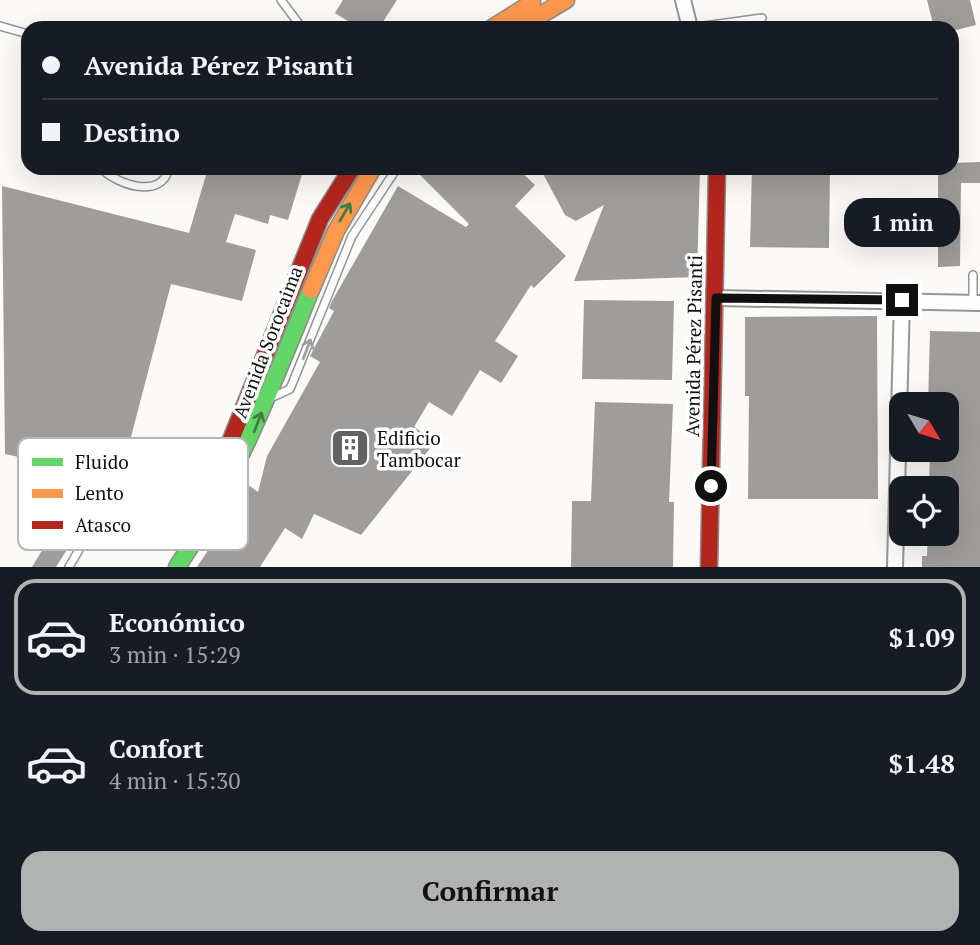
<!DOCTYPE html>
<html lang="es">
<head>
<meta charset="utf-8">
<style>
	body { margin:0; font-family:"PT Serif",serif; background:#20242c; color:#f1f3f6; height:100vh; display:flex; flex-direction:column; font-size:26px; white-space:nowrap }
	* { box-sizing:border-box; margin:0 }
	p { font-size:23px; color:#9ea1a6 }
	.icon { flex:none; width:38px; height:38px; fill:none; stroke:currentColor; stroke-width:2; stroke-linecap:round; stroke-linejoin:round }
	.map { position:relative; height:567px; overflow:hidden }
	.drawer { display:flex; flex-direction:column; background:#171b24; flex:1 }
	.drawer>* { flex:none }
	.guide { position:absolute; left:21px; top:21px; width:938px; height:154px; border-radius:21px; box-shadow:0 7px 28px #0002; display:grid; align-content:center; height:154px; padding:0 21px; background:#171b24 }
	.needle { width:46px; rotate:128deg }
	.tools { position:absolute; left:889px; top:392px; display:grid; gap:14px }
	.tools a { display:grid; place-items:center; width:70px; height:70px; border-radius:14px; background:#171b24; box-shadow:0 7px 28px #0002; font-size:35px }
	.end { position:absolute; width:32px; height:32px; margin:-16px; border:9px solid #101010; background:#fff; box-shadow:0 0 0 4px #fff }
	.from { border-radius:50% }
	.bubble { position:absolute; height:49px; border-radius:21px; background:#171b24; box-shadow:0 7px 28px #0002; font-size:23px; font-weight:600; line-height:49px; text-align:center }
	.guide b { display:flex; align-items:center; gap:24px; height:66px; font-size:26px }
	.guide b+b { border-top:2px solid #363941 }
	.guide i { width:18px; height:18px; background:#f1f3f6 }
	ul { padding:12px 0 0; list-style:none }
	li { display:flex; align-items:center; gap:21px; height:116px; margin:0 14px 10px; padding:0 7px; border:4px solid transparent; border-radius:21px }
	li div { flex:1 }
	li b { display:block; font-size:26px }
	li em { font-style:normal; font-weight:600 }
	li.selected { border-color:#b1b2b2 }
	li>.icon { width:63px; height:63px; stroke-width:1.5 }
	.button { display:flex; gap:14px; margin-top:auto; padding:14px 21px }
	.button a { flex:1; height:80px; border-radius:21px; background:#b1b2b2; color:#111; font-size:28px; font-weight:600; line-height:80px; text-align:center }
	.map>svg:first-child { display:block }
	.building { fill:#9f9d9b }
	.lines { fill:none; stroke-linecap:round; stroke-linejoin:round }
	.lane-casing { stroke:#969594; stroke-width:10 }
	.street-casing { stroke:#969594; stroke-width:18 }
	.fast-casing { stroke:#8c8c8a; stroke-width:19 }
	.slow-casing { stroke:#8c8c8a; stroke-width:19 }
	.jam-casing { stroke:#8c8c8a; stroke-width:19 }
	.lane { stroke:#fefefe; stroke-width:7 }
	.street { stroke:#fefefe; stroke-width:14 }
	.fast { stroke:#63d668; stroke-width:16 }
	.slow { stroke:#ff974d; stroke-width:16 }
	.jam { stroke:#b3261e; stroke-width:16 }
	.oneway { stroke:#3e7d40 }
	.oneway2 { stroke:#9f9f9f }
	.route { stroke:#101010; stroke-width:9 }
	.labels { text-anchor:middle; dominant-baseline:central; stroke-width:7; stroke-linejoin:round; paint-order:stroke }
	.street-label { font-size:19px; fill:#101010; stroke:#fff }
	.poi-label { font-size:19px; fill:#101010; stroke:#fff; text-anchor:start }
	.key { fill:#fff; stroke:#b7b7b7; stroke-width:2 }
	.key-label { font-size:19px; fill:#101010 }
</style>
</head>
<body>
<div class="map">
<svg width="980" height="567" viewBox="0 0 980 567">
	<rect width="100%" height="100%" fill="#fbfaf6"/>
	<!-- building -->
	<g class="building">
		<polygon points="343,0 397,0 379,28 359,28 335,13"/>
		<polygon points="927,0 970,0 976,25 952,31 952,28 934,28"/>
		<polygon points="980,162 980,183 961,183 960,266 938,267 938,168 952,168 952,163"/>
		<polygon points="208,168 304,168 288,220 270,215 268,224 235,214 226,242 256,250 242,301 171,284 120,479 5,454 2,186 189,233"/>
		<polygon points="413,168 517,168 535,185 515,206 566,256 534,288 531,285 495,341 518,356 501,383 480,370 452,416 429,402 414,427 436,441 361,535 314,514 302,539 285,528 260,567 197,567 242,499 237,496 245,483 258,492 267,456 320,362 310,356 334,311 329,308 332,301 398,186 466,227 469,224"/>
		<polygon points="540,168 700,168 697,277 574,281 604,205 576,221 565,215"/>
		<polygon points="752,168 830,168 829,248 750,247"/>
		<polygon points="584,300 674,301 672,380 582,379"/>
		<polygon points="877,316 878,499 748,499 749,396 745,396 745,317"/>
		<polygon points="930,331 980,332 980,567 922,567 922,556 927,556 928,534 947,534 947,488 929,488 930,450 947,450 947,404 928,404"/>
		<polygon points="595,402 673,404 669,502 674,502 673,567 571,567 572,501 591,501"/>
		<polygon points="70,504 88,516 56,567 32,567"/>
	</g>
	<g class="lines">
		<!-- lane casing -->
		<g class="lane-casing">
			<g id="lane">
				<polyline points="281,0 302,28"/>
				<polyline points="0,26 28,34"/>
				<polyline points="690,28 762,18"/>
				<path d="M101 168C117 185 162 200 169 168"/>
				<polyline points="973,275 973,302"/>
				<polyline points="275,396 290,389 352,236 397,168"/>
				<polyline points="69,567 94,524"/>
			</g>
		</g>
		<!-- street casing -->
		<g class="street-casing">
			<g id="street">
				<polyline points="683,0 690,28"/>
				<polyline points="716,298 980,303"/>
				<polyline points="895,567 902,300"/>
			</g>
		</g>
		<!-- fast casing -->
		<g class="fast-casing">
			<path id="fast" d="M177 567C237 478 271 388 311 290"/>
		</g>
		<!-- slow casing -->
		<g class="slow-casing">
			<g id="slow">
				<polyline points="492,28 532,3"/>
				<polyline points="519,28 566,0"/>
				<polyline points="311,290 336,231 373,168"/>
			</g>
		</g>
		<!-- jam casing -->
		<g class="jam-casing">
			<g id="jam">
				<polyline points="197,508 230,442 320,219 352,168"/>
				<polyline points="709,567 717,168"/>
			</g>
		</g>
		<!-- lane -->
		<use href="#lane" class="lane"/>
		<!-- street -->
		<use href="#street" class="street"/>
		<!-- fast -->
		<use href="#fast" class="fast"/>
		<!-- slow -->
		<use href="#slow" class="slow"/>
		<!-- jam -->
		<use href="#jam" class="jam"/>
	</g>
	<!-- one-way arrows -->
	<defs><path id="oneway-shaft" d="M-6 0H5M1.5-3L5.5 0L1.5 3" fill="none" stroke-width="1.6" stroke-linecap="round" stroke-linejoin="round" transform="scale(1.75)"/></defs>
	<g class="oneway">
		<use href="#oneway-shaft" transform="translate(345 212) rotate(-60)"/>
		<use href="#oneway-shaft" transform="translate(258 422) rotate(-69)"/>
	</g>
	<use class="oneway2" href="#oneway-shaft" transform="translate(307 349) rotate(-69)"/>
	<g class="lines">
		<!-- route -->
		<polyline class="route" points="711,486 716,298 902,300"/>
	</g>
	<!-- icons -->
	<defs>
		<g id="building-square" transform="scale(2.0125)"><rect x="-9" y="-9" width="18" height="18" rx="4" fill="#626260" stroke="#fff"/><path d="M-4-6H4V6H1V3H-1V6H-4ZM-2.5-4.3h1.7v1.8h-1.7ZM.8-4.3h1.7v1.8H.8ZM-2.5-1h1.7V.8h-1.7ZM.8-1h1.7V.8H.8Z" fill="#fff"/></g>
	</defs>
	<g fill-rule="evenodd">
		<use href="#building-square" x="350" y="448"/>
	</g>
	<g class="labels">
		<!-- street labels -->
		<g class="street-label">
			<text transform="translate(267 342) rotate(-69)">Avenida Sorocaima</text>
			<text transform="translate(693 346) rotate(-89)">Avenida Pérez Pisanti</text>
		</g>
		<!-- poi labels -->
		<g class="poi-label">
			<text x="377" y="437">Edificio<tspan x="377" dy="22">Tambocar</tspan></text>
		</g>
	</g>
	<!-- legend -->
	<rect x="18" y="438" width="230" height="112" rx="10" class="key"/>
	<rect x="32" y="458" width="31" height="8" fill="#63d668"/>
	<rect x="32" y="489" width="31" height="9" fill="#ff974d"/>
	<rect x="32" y="521" width="31" height="8" fill="#b3261e"/>
	<g class="key-label">
		<text x="75" y="469">Fluido</text>
		<text x="75" y="500">Lento</text>
		<text x="75" y="532">Atasco</text>
	</g>
</svg>
<div class="tools">
<a><svg class="needle" viewBox="-14 -14 28 28"><path d="M0-13l5 13h-10z" fill="#e53935"/><path d="M0 13l5-13h-10z" fill="#9ea1a6"/></svg></a>
<a><svg class="icon" aria-label="locate" viewBox="0 0 24 24"><circle cx="12" cy="12" r="6"/><path d="M12 2v4M12 18v4M2 12h4M18 12h4"/></svg></a>
</div>
<i class="end from" style="left:711px;top:486px"></i>
<i class="end" style="left:902px;top:300px"></i>
<div class="bubble" style="left:844px;top:198px;width:116px">1 min</div>
<div class="guide">
<b><i class="from"></i>Avenida Pérez Pisanti</b>
<b><i></i>Destino</b>
</div>
</div>
<section class="drawer">
<ul>
<li class="selected"><svg class="icon" aria-label="car" viewBox="0 0 24 24"><path d="M5 17H2v-5l4-1 3-4h7l3 4 3 1v5h-3M9 17h6M6 11h13"/><circle cx="7" cy="17" r="2"/><circle cx="17" cy="17" r="2"/></svg><div><b>Económico</b><p>3 min · 15:29</p></div><em>$1.09</em></li>
<li><svg class="icon" aria-label="car" viewBox="0 0 24 24"><path d="M5 17H2v-5l4-1 3-4h7l3 4 3 1v5h-3M9 17h6M6 11h13"/><circle cx="7" cy="17" r="2"/><circle cx="17" cy="17" r="2"/></svg><div><b>Confort</b><p>4 min · 15:30</p></div><em>$1.48</em></li>
</ul>
<div class="button"><a>Confirmar</a></div>
</section>
</body>
</html>
